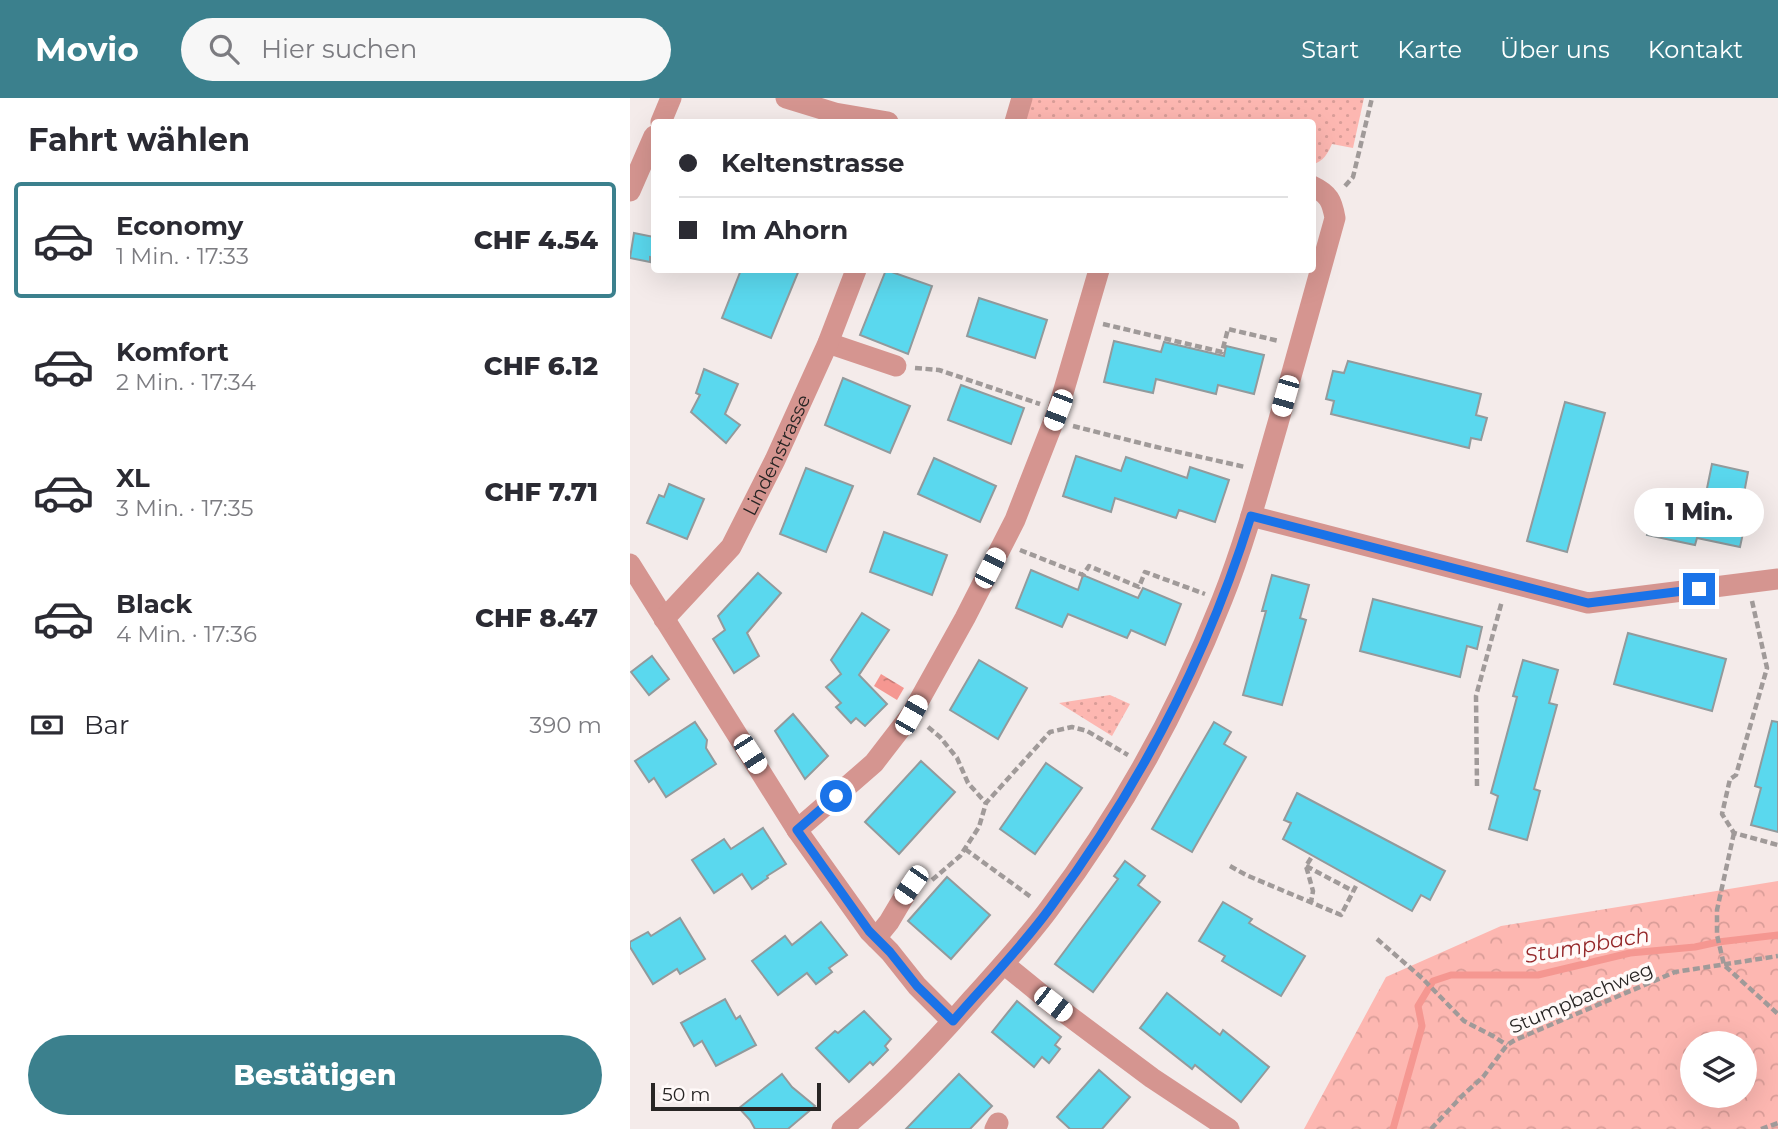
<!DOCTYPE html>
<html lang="de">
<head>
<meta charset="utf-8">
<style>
	body { margin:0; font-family:Montserrat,sans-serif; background:#f7f7f7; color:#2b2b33; height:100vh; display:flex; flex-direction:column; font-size:26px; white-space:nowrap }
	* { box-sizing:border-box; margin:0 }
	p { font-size:23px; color:#7c7c81 }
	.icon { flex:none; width:38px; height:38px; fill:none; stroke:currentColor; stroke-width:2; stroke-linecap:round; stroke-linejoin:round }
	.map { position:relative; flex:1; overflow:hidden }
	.side { display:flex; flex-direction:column; background:#fff; width:630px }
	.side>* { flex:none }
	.banner { position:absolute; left:21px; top:21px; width:665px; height:154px; border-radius:7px; box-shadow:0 7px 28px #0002; display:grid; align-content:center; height:154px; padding:0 28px; background:#fff }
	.tools { position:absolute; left:1050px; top:933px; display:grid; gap:14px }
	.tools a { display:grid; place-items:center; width:77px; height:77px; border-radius:50%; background:#fff; box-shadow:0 7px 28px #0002; font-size:35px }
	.scale { position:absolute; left:21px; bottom:18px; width:170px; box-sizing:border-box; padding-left:7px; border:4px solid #282524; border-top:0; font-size:19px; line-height:24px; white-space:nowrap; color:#282524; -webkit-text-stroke:5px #fff9f8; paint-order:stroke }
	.end { position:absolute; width:32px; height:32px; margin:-16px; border:9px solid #1a73e8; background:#fff; box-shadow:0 0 0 4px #fff }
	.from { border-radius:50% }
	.bubble { position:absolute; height:49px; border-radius:24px; background:#fff; box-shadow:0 7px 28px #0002; font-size:23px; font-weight:800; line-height:49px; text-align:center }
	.car { position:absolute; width:21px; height:42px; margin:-21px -10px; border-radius:9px; box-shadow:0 0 5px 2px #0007; background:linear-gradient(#fff 24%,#345 0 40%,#fff 0 76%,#345 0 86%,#fff 0) }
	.banner b { display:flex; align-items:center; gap:24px; height:66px; font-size:26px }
	.banner b+b { border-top:2px solid #e1e1e2 }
	.banner i { width:18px; height:18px; background:#2b2b33 }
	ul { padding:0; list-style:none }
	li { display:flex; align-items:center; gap:21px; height:116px; margin:0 14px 10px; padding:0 14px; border:4px solid transparent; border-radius:7px }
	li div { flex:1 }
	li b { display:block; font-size:26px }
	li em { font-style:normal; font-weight:800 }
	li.on { border-color:#3b808d }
	li>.icon { width:63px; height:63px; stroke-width:1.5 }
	h2 { padding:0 28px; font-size:32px; line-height:84px }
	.pay { display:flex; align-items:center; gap:18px; height:77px; padding:0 28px; font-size:26px }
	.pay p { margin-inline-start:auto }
	.action { display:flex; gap:14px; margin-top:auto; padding:14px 28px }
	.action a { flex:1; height:80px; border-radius:42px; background:#3b808d; color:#fff; font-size:28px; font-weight:800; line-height:80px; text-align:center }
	header { display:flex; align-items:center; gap:42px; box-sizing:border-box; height:98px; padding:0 35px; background:#3b808d; color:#fff }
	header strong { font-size:33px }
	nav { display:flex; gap:38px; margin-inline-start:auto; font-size:24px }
	.search { width:490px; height:63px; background:#f7f7f7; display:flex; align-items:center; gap:18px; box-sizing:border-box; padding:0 24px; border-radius:38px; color:#7c7c81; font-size:26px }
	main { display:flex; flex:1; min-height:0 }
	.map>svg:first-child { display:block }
	.grass { fill:url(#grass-dots) }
	.forest { fill:url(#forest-crowns); fill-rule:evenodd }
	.water { fill:url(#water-ripples) }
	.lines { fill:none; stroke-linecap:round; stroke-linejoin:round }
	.stream { stroke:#f59791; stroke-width:7 }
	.building { fill:#5ad8ee; stroke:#929a9c; stroke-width:2 }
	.path { stroke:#a09a99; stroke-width:4.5; stroke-dasharray:7 3.5; stroke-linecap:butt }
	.minor { stroke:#d59590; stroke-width:21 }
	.route { stroke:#1a73e8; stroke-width:9 }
	.labels { text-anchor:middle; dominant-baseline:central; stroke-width:7; stroke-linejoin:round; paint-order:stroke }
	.street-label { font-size:19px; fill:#282524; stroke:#fff9f8 }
	.water-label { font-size:21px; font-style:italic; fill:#95292b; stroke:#fff9f8 }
</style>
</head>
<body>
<header>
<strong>Movio</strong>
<div class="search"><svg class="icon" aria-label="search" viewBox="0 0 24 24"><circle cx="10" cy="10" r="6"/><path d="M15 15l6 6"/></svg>Hier suchen</div>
<nav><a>Start</a><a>Karte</a><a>Über uns</a><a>Kontakt</a></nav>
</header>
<main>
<section class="side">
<h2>Fahrt wählen</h2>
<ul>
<li class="on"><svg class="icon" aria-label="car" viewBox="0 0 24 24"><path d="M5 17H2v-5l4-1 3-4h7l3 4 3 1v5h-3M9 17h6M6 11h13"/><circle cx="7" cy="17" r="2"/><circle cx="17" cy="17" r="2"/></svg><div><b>Economy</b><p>1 Min. · 17:33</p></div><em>CHF 4.54</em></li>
<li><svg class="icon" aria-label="car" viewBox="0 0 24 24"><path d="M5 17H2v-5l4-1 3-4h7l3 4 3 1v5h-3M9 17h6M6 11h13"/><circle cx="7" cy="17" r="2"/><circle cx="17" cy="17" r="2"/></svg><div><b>Komfort</b><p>2 Min. · 17:34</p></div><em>CHF 6.12</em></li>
<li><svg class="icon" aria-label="car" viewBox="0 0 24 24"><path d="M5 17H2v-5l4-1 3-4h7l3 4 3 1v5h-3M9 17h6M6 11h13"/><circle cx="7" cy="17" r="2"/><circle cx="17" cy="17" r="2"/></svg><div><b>XL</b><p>3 Min. · 17:35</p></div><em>CHF 7.71</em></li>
<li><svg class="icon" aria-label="car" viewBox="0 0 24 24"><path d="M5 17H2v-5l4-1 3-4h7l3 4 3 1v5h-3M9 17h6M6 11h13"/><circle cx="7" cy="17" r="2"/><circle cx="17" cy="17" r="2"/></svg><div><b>Black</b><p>4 Min. · 17:36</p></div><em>CHF 8.47</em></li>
</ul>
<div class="pay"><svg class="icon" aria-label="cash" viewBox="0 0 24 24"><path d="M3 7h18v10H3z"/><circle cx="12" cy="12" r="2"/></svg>Bar<p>390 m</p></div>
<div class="action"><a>Bestätigen</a></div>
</section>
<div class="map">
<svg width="1148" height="1031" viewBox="0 0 1148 1031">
	<defs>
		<pattern id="grass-dots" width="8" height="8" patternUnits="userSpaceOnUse" patternTransform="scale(1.75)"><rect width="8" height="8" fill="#fdb7b1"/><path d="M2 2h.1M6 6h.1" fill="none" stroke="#d99d98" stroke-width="1.8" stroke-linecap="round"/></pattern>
		<pattern id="forest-crowns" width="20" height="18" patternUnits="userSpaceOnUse" patternTransform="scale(1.75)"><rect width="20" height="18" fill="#fdb7b1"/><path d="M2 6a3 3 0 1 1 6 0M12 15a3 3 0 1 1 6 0" fill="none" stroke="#d99d98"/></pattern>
		<pattern id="water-ripples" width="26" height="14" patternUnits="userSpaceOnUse" patternTransform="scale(1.75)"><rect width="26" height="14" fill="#f59791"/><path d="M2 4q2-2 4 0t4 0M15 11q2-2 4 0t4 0" fill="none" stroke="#c67b76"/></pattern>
	</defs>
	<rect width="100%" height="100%" fill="#f4ebea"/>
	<!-- grass -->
	<g class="grass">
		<path d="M400 0H734L723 50 702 46C698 55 693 64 683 66L682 24H394Z"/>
		<polygon points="480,597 500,606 482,638 429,605"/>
	</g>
	<!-- forest -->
	<path class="forest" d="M1148 783V1031H674L756 879 871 828ZM1062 945H1115V998H1062Z"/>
	<!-- water -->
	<polygon class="water" points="251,576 274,590 267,602 244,588"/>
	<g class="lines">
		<!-- stream -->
		<polyline class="stream" points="763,1031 792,928 788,908 803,883 821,877 908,877 1000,855 1065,849 1088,844 1148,837"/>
	</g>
	<!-- building -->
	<g class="building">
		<polygon points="4,135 24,139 24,160 20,159 20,164 0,160"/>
		<polygon points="111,172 169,172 141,240 92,220"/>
		<polygon points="256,172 302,188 278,256 230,237"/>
		<polygon points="349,200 417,222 405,260 337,238"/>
		<polygon points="484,243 531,254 534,244 594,258 596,248 634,257 624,296 588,287 586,296 526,281 523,295 474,284"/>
		<polygon points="718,263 851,296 846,317 857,320 851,342 841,340 839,350 701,316 704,303 696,301 703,273 714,275"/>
		<polygon points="74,271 108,286 95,316 110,327 96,345 61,314 70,297 66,295"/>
		<polygon points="213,280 280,308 260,355 195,327"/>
		<polygon points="331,287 394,310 381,346 318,322"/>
		<polygon points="935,304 975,315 937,454 897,443"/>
		<polygon points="446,358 491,373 496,359 557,380 560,369 599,382 585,424 549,412 546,420 485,400 481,414 433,398"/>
		<polygon points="304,360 366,388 350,424 288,396"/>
		<polygon points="1082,366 1118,374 1112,406 1119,407 1110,449 1067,440 1065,447 1017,437 1024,402 1035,404 1038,394 1075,400"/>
		<polygon points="176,370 223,388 196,454 150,436"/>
		<polygon points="39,386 74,401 57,441 17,425 29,397 34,399"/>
		<polygon points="254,434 317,457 302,497 240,474"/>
		<polygon points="401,472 448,492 453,477 508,500 513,490 551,506 535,547 501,532 497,540 438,516 432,529 386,510"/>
		<polygon points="128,475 151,495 117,535 129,558 104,575 83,541 95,532 88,518"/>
		<polygon points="642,477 679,487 670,520 676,522 652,607 613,597 636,513 632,513"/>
		<polygon points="743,501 852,529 847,551 837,548 830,579 730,553"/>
		<polygon points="232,515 259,532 229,577 257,606 235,628 226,620 221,625 206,609 211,605 196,589 211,576 201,562"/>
		<polygon points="998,535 1096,561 1082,613 984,586"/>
		<polygon points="22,558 39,581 19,597 1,574"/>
		<polygon points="349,562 397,590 368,641 320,612"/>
		<polygon points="893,562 928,572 919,605 927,607 904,691 910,693 897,742 859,731 868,698 861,695 887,599 883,598"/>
		<polygon points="163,616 198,658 175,681 145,633"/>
		<polygon points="1142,623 1148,624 1148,734 1121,727 1131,690 1125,688"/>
		<polygon points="65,624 77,642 76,650 86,666 36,699 24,680 19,684 5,663"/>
		<polygon points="584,624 601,634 594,646 616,659 562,754 522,731"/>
		<polygon points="291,663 325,694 269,756 235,724"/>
		<polygon points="416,665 452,690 405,756 370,731"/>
		<polygon points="667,695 815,773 800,802 791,797 782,813 653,741 661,725 654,722"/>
		<polygon points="133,730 156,766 137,778 138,780 122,791 112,776 84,795 62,762 94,741 101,751"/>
		<polygon points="495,763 515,778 508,787 530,804 463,894 425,866 488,781 484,778"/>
		<polygon points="317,779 360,817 321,861 278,823"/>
		<polygon points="593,804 622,821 619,825 675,858 651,898 592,863 595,858 569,843"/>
		<polygon points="50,820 75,861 50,876 47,871 23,886 0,849 0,844 18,834 21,838"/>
		<polygon points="191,824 217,857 199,870 202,874 186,886 177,875 148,897 122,863 155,838 162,847"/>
		<polygon points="537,895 590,937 593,932 639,969 611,1004 565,967 562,971 510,930"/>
		<polygon points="95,901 106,921 110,918 126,947 86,968 72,943 64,948 51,925"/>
		<polygon points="387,903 431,939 425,947 430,951 419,965 412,959 404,969 362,934"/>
		<polygon points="234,913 261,941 255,948 258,952 243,967 240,964 219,984 186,950 205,933 208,935"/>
		<polygon points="469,972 500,999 472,1031 440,1031 427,1019"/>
		<polygon points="152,976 162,989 185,1008 158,1031 125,1031 120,1022 109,1010"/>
		<polygon points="329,976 362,1008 340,1031 276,1031"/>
	</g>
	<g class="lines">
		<!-- path -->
		<g class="path">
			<polyline points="715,88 723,79 742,0"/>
			<polyline points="473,226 592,254 598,231 649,243"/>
			<polyline points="285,270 309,272 410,306"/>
			<polyline points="443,328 522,348 615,369"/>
			<polyline points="390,452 453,477 459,468 509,489 515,474 575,496"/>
			<polyline points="1122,503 1137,570 1106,677 1100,681 1092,716 1104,735 1148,747"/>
			<polyline points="298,629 310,639 327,660 338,685 356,705"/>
			<polyline points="847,688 846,598 872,503"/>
			<polyline points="1104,735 1087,812 1087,837 1094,867 1148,916"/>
			<polyline points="335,751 401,799"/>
			<polyline points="681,760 676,768 683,793 681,804"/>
			<polyline points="600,768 616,777 711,817 726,788"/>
			<polyline points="676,768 723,793"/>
			<polyline points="302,782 330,758 349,729 356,705 420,634 442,629 457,633 498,657"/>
			<polyline points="747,841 792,880 834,923 863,938 877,947"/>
			<polyline points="801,1031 833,997 853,979 877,947 885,942 1045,874 1148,858"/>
			<polyline points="1131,1031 1148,1025"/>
		</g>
		<!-- minor -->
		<g class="minor">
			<polyline points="156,0 205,15 258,24"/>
			<polyline points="31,24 41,0"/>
			<polyline points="385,24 392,0"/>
			<polyline points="0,93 24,38"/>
			<polyline points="198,245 266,268"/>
			<polyline points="621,418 958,505 1148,481"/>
			<polyline points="0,466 167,732 239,833 260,854 287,888 322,923"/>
			<path id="s1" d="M34 521 101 449 145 362 198 245 226 172"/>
			<polyline points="167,732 244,665 281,617 335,520 385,422 428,312 469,172"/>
			<polyline points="246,840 259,824 281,787"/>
			<polyline points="374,866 423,906 522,980 599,1031"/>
			<path d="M212 1031C260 991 302 947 343 900 369 871 396 842 419 811 490 717 549 611 592 502 615 444 631 384 648 325 667 256 686 188 705 120 702 103 699 96 682 88"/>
			<polyline points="365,1031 368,1025"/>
		</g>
	</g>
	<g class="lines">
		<!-- route -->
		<path class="route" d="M206 698 167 732 239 833 260 854 287 888 323 923C355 886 391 850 420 810 508 691 577 559 621 418L958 505 1069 491"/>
	</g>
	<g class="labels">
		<!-- street labels -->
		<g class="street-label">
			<text stroke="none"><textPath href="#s1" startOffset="201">Lindenstrasse</textPath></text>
			<text transform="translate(951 900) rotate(-23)">Stumpbachweg</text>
		</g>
		<!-- water labels -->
		<g class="water-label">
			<text transform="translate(957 847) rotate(-10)">Stumpbach</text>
		</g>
	</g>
</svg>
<div class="tools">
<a><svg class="icon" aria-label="layers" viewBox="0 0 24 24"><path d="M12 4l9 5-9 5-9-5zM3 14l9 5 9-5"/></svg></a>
</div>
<div class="scale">50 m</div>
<i class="end from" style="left:206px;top:698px"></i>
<i class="end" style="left:1069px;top:491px"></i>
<div class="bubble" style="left:1004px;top:390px;width:130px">1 Min.</div>
<i class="car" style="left:655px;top:298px;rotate:196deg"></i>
<i class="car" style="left:428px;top:312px;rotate:201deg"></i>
<i class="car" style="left:360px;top:470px;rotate:27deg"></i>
<i class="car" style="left:281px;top:617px;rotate:30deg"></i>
<i class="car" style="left:120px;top:656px;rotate:147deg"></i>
<i class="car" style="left:281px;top:787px;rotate:215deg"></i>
<i class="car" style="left:423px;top:906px;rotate:128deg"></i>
<div class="banner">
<b><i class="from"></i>Keltenstrasse</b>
<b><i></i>Im Ahorn</b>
</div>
</div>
</main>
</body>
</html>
